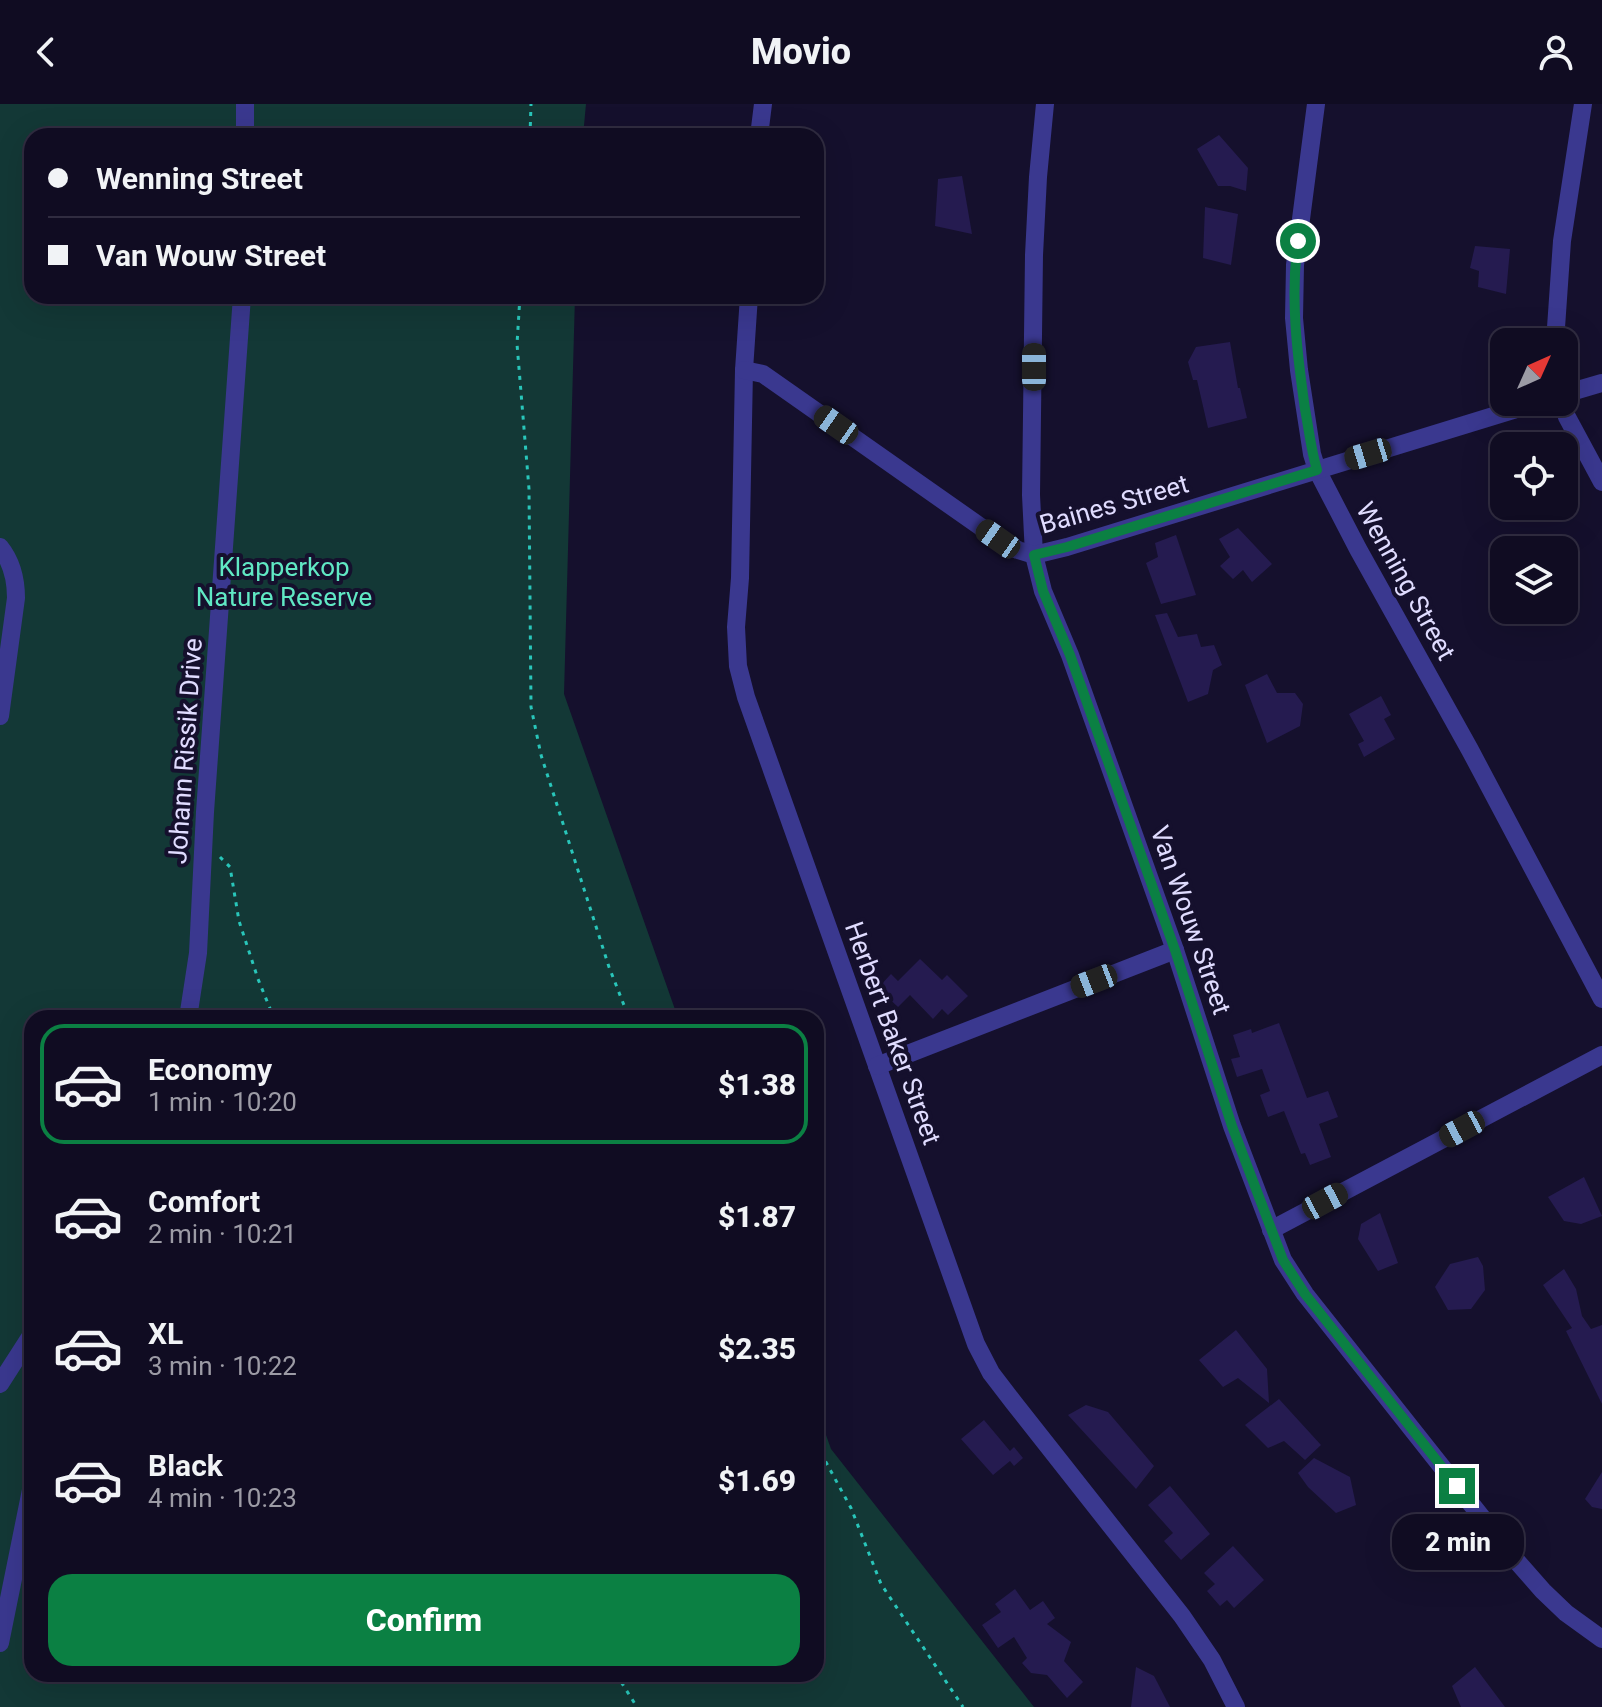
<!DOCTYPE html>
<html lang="en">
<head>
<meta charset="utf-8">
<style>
	body { margin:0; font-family:Roboto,sans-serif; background:#19152a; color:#f1f3f6; height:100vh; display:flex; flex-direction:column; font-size:30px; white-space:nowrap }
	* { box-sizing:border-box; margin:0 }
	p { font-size:26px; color:#9c9ba5 }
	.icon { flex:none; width:44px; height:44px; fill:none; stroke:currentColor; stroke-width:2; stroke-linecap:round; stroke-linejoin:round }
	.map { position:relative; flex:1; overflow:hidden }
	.panel { position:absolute; left:24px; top:906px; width:800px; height:672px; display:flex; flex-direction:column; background:#100c22; border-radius:24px; box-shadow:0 8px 32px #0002,0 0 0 2px #302c40 }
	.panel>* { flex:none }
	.guide { position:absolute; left:24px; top:24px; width:800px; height:176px; border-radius:24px; box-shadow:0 8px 32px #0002,0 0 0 2px #302c40; display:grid; align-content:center; height:176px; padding:0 24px; background:#100c22 }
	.needle { width:52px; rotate:45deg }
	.fabs { position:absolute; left:1490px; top:224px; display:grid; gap:16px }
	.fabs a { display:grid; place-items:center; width:88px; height:88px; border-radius:16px; background:#100c22; box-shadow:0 8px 32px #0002,0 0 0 2px #302c40; font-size:40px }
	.end { position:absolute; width:36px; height:36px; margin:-18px; border:10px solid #0b8043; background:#fff; box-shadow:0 0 0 4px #fff }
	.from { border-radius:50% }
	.bubble { position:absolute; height:56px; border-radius:24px; background:#100c22; box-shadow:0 8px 32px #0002,0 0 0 2px #302c40; font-size:26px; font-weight:800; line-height:56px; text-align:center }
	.car { position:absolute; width:24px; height:48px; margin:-24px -12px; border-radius:10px; box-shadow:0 0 6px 2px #0007; background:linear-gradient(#222 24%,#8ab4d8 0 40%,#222 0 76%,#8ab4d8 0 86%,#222 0) }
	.guide b { display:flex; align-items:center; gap:28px; height:76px; font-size:30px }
	.guide b+b { border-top:2px solid #302c40 }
	.guide i { width:20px; height:20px; background:#f1f3f6 }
	ul { padding:14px 0 0; list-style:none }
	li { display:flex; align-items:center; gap:24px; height:120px; margin:0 16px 12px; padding:0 8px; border:4px solid transparent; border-radius:24px }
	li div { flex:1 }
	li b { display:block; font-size:30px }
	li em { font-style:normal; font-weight:800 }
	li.selected { border-color:#0b8043 }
	li>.icon { width:72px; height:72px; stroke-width:1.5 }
	.cta { display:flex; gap:16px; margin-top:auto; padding:16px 24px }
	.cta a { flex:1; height:92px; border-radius:24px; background:#0b8043; color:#fff; font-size:32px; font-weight:800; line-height:92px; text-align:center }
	header { display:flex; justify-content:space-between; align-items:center; height:104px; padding:0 24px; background:#100c22; font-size:36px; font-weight:800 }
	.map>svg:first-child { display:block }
	.green { fill:#133836 }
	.building { fill:#251b50 }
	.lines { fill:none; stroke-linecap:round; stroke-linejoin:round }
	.path { stroke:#29c6ba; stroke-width:3; stroke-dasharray:4 6; stroke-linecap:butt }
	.minor { stroke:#3a388f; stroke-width:18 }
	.route { stroke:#0b8043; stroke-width:10 }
	.labels { text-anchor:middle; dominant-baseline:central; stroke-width:8; stroke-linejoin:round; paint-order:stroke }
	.street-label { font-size:26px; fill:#e0dcff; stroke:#15102d }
	.park-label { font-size:26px; fill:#60e8c4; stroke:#15102d }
</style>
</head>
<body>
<header><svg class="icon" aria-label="back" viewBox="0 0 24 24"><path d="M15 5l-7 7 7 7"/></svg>Movio<svg class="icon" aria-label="person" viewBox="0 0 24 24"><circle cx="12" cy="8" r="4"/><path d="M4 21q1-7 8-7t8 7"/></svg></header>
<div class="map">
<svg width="1602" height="1603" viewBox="0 0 1602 1603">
	<rect width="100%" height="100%" fill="#15102d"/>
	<!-- green -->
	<polygon class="green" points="0,0 586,0 583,32 32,32 32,192 575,192 564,590 678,914 32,914 32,1570 816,1570 816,1303 831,1345 1034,1603 0,1603"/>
	<!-- building -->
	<g class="building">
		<polygon points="1219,31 1248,64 1246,87 1230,82 1218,82 1197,45"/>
		<polygon points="962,72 972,130 935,122 938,75"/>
		<polygon points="1205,103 1238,110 1231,161 1203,154"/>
		<polygon points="1475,142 1510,145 1506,190 1478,183 1479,167 1470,164"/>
		<polygon points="1230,238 1238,284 1240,284 1247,314 1208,324 1197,276 1193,276 1188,258 1196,243"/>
		<polygon points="1238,424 1272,460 1252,478 1243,466 1233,475 1220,462 1230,453 1219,435"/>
		<polygon points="1176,431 1196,491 1161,500 1146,459 1158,453 1155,439"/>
		<polygon points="1167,509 1178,533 1197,530 1201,543 1214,541 1222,561 1213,566 1208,590 1188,598 1155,511"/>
		<polygon points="1267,570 1277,589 1295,589 1303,600 1300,622 1267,639 1245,581"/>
		<polygon points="1381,592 1391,611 1384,615 1395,635 1364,653 1358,640 1364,637 1349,610"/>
		<polygon points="920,855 942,876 947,871 968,892 948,911 942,905 933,915 910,891 898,903 878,884 891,870 898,877"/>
		<polygon points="1279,919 1307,994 1328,987 1338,1013 1319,1020 1331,1053 1310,1061 1305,1049 1301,1050 1284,1007 1268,1013 1260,991 1270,987 1262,965 1237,973 1231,955 1240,953 1233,931 1251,925 1252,929"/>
		<polygon points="1584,1073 1602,1112 1581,1120 1564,1117 1548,1093"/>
		<polygon points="1380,1109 1398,1159 1378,1167 1358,1135 1361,1120"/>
		<polygon points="1478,1153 1483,1162 1485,1186 1471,1205 1448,1206 1435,1183 1450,1160"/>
		<polygon points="1564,1165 1576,1185 1582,1212 1591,1225 1602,1221 1602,1300 1566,1227 1572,1224 1543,1181"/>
		<polygon points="1236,1226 1267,1265 1269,1299 1238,1274 1223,1283 1199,1256"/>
		<polygon points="1279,1295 1321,1341 1305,1356 1284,1337 1268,1344 1245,1321"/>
		<polygon points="1086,1301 1108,1308 1154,1362 1136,1385 1068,1311"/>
		<polygon points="984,1316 1010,1347 1014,1343 1023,1354 1014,1362 1010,1357 993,1371 961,1335"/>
		<polygon points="1314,1354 1350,1373 1356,1401 1336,1409 1308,1383 1298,1369"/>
		<polygon points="1602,1368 1602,1405 1592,1403 1585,1395"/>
		<polygon points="1170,1382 1210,1430 1181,1456 1164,1437 1173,1429 1148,1401"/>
		<polygon points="1233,1442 1264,1476 1234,1504 1227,1496 1220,1502 1207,1487 1215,1480 1204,1469"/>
		<polygon points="1015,1485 1030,1506 1043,1497 1055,1514 1047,1520 1071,1538 1064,1557 1083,1578 1067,1594 1047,1571 1031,1569 1022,1559 1027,1554 1014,1533 998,1544 982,1521 1001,1508 995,1500"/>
		<polygon points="1136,1563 1154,1572 1170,1603 1131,1603"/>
		<polygon points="1475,1563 1505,1603 1461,1603 1452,1582"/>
	</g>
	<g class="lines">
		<!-- path -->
		<g class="path">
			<polyline points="530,32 531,0"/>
			<polyline points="520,192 517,240 529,385 531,603 541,651 609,863 629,914"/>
			<polyline points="220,753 230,763 239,817 258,875 271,907 280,914"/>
			<polyline points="816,1340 851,1404 881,1480 963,1603"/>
			<polyline points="616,1570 637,1603"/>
		</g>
		<!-- minor -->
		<g class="minor">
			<polyline points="245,0 245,32"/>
			<polyline points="1045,0 1038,73 1034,151 1031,391 1034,451 1043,487 1070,551 1175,846 1232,1022 1283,1156 1305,1190 1514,1454 1543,1487 1566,1509 1602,1535"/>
			<polyline points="1316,0 1295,161 1294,214 1299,266 1312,350 1317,366 1358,445 1470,646 1602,895"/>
			<polyline points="759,32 763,0"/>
			<polyline points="749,192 744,266 740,474 736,523 738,562 746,593 976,1240 991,1269 1014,1299 1182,1512 1212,1556 1236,1603"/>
			<polyline points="1555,238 1562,137 1583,0"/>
			<polyline points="744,266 763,270 998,435 1018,446 1034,451 1067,443 1539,298"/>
			<polyline points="1564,290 1602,279"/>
			<polyline points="1562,298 1567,313 1602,378"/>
			<path d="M0 443C12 458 16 475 16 494L0 612"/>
			<polyline points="188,914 198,849 205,708 242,192"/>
			<polyline points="877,962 1175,846"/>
			<polyline points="1271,1126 1602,951"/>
			<polyline points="0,1280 32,1230"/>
			<polyline points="0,1539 32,1381"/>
		</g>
	</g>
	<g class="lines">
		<!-- route -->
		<path class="route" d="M1298 137C1290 193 1297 249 1305 305 1309 326 1311 346 1317 366L1067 443 1034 451 1043 487 1070 551 1175 846 1232 1022 1283 1156 1305 1190 1457 1382"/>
	</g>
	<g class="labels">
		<!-- street labels -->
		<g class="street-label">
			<text transform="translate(1114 400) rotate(-16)">Baines Street</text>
			<text transform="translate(1406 477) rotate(61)">Wenning Street</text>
			<text transform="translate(185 647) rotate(-86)">Johann Rissik Drive</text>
			<text transform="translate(1191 816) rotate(71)">Van Wouw Street</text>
			<text transform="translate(893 929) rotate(70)">Herbert Baker Street</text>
		</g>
		<!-- park labels -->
		<g class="park-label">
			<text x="284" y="463">Klapperkop<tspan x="284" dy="30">Nature Reserve</tspan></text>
		</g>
	</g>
</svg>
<div class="fabs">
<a><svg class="needle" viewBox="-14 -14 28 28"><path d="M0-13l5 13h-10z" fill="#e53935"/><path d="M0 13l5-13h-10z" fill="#9c9ba5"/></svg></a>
<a><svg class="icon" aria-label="locate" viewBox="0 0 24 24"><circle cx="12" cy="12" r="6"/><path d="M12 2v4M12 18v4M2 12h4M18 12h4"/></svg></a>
<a><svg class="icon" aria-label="layers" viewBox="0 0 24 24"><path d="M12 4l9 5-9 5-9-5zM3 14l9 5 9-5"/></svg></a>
</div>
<i class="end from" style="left:1298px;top:137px"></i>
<i class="end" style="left:1457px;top:1382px"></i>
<div class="bubble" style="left:1392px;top:1410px;width:132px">2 min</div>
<i class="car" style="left:1034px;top:263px;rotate:0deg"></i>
<i class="car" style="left:836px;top:321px;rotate:305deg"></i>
<i class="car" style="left:1368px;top:350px;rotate:253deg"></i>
<i class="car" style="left:998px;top:435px;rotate:305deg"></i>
<i class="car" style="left:1094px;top:877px;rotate:249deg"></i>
<i class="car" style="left:1462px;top:1025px;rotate:242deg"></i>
<i class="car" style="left:1325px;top:1097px;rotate:62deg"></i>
<div class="guide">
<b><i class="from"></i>Wenning Street</b>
<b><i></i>Van Wouw Street</b>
</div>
<section class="panel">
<ul>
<li class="selected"><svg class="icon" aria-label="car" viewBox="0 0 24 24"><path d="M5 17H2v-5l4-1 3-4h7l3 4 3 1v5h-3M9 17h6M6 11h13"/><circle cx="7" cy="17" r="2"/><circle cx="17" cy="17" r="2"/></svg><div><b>Economy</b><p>1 min · 10:20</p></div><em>$1.38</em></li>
<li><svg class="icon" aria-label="car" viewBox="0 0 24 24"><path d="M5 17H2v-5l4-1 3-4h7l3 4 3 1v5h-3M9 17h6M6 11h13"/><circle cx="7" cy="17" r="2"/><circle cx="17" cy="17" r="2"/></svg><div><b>Comfort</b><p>2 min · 10:21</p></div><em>$1.87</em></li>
<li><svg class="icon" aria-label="car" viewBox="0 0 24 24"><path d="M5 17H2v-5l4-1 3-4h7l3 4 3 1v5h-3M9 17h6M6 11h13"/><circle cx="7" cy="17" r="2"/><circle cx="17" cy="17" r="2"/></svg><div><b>XL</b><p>3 min · 10:22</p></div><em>$2.35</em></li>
<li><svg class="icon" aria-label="car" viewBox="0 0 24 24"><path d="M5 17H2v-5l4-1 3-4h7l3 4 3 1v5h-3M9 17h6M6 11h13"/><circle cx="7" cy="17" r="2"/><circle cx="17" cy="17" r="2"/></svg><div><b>Black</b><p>4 min · 10:23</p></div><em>$1.69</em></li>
</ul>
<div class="cta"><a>Confirm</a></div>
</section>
</div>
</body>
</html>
